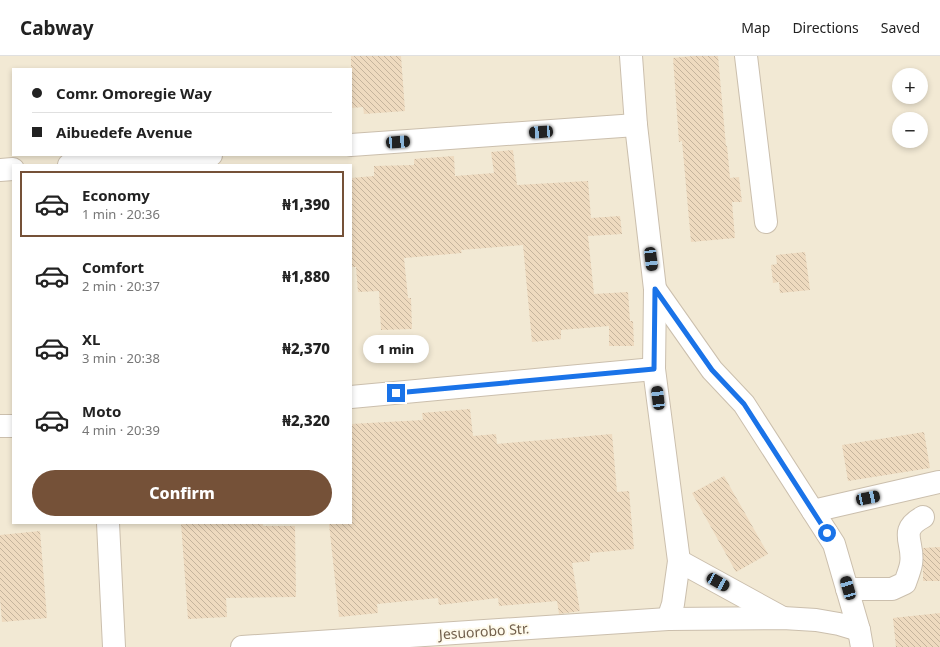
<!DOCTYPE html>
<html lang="en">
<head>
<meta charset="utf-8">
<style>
	body { margin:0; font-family:"Noto Sans",sans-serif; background:#f2f2f2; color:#222; height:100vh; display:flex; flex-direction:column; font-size:15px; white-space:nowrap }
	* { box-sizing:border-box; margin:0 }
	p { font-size:13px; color:#767676 }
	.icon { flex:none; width:22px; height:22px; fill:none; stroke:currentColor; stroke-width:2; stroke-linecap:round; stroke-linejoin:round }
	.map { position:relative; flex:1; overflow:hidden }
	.sheet { position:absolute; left:12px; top:108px; width:340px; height:360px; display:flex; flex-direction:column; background:#fff; border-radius:0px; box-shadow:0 2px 6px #0003 }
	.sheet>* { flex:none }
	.guide { position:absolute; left:12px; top:12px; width:340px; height:88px; border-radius:0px; box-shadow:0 2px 6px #0003; display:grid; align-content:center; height:88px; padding:0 20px; background:#fff }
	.controls { position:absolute; left:892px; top:12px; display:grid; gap:8px }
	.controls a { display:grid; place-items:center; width:36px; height:36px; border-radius:50%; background:#fff; box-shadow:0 2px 6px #0003; font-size:20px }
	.end { position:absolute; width:18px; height:18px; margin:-9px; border:5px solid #1a73e8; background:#fff; box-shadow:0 0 0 2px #fff }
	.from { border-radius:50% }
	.bubble { position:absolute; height:28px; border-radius:14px; background:#fff; box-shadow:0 2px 6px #0003; font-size:13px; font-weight:800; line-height:28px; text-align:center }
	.car { position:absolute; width:12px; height:24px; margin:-12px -6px; border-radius:5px; box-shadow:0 0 3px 1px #0007; background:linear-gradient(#222 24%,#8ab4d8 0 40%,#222 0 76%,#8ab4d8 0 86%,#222 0) }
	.guide b { display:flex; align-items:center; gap:14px; height:38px; font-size:15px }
	.guide b+b { border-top:1px solid #e0e0e0 }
	.guide i { width:10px; height:10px; background:#222 }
	ul { padding:7px 0 0; list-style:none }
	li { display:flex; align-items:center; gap:12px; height:66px; margin:0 8px 6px; padding:0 12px; border:2px solid transparent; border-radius:0px }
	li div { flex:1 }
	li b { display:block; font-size:15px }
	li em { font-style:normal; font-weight:800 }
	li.current { border-color:#755138 }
	li>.icon { width:36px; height:36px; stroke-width:1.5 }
	.primary-button { display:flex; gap:8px; margin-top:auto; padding:8px 20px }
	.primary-button a { flex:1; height:46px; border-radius:24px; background:#755138; color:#fff; font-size:16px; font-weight:800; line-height:46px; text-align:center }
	header { display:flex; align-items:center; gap:24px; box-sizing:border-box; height:56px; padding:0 20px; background:#fff; border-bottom:1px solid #e0e0e0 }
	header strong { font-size:19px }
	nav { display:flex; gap:22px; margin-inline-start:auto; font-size:14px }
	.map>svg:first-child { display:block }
	.residential { fill:#f2e9d4; fill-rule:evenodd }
	.building { fill:url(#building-back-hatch) }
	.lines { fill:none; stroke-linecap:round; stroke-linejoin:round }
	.minor-casing { stroke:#cbbfad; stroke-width:24 }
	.minor { stroke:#fff; stroke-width:22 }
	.route { stroke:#1a73e8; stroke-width:5 }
	.labels { text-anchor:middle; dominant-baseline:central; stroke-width:4; stroke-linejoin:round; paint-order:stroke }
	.street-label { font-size:14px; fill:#72604c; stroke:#fefaeb }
</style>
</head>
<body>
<header>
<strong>Cabway</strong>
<nav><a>Map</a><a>Directions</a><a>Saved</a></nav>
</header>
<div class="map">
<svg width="940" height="591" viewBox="0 0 940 591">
	<defs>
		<pattern id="building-back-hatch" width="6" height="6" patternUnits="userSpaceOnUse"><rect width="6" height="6" fill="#eedabf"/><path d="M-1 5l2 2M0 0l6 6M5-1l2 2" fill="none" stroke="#c5b49d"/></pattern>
	</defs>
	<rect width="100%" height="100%" fill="#fbf6e5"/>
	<!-- residential -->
	<path class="residential" d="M0 0H940V591H0ZM13 13H351V99H13ZM899 19H921V41H899ZM899 63H921V85H899ZM13 109H351V467H13Z"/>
	<!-- building -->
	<g class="building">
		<polygon points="351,0 401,0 405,55 364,58 363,51 351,52"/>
		<polygon points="694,0 718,0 726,90 727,90 730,122 739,121 742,146 732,146 735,182 691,186 682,85 679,86 673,2"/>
		<polygon points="513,94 517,129 588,125 591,162 620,160 622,178 588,180 594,238 628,236 630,265 633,265 634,290 609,290 609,270 561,274 561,283 532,286 523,189 461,194 462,197 404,202 408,242 411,242 412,273 381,274 379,235 358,236 356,211 351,211 351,122 374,120 374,110 414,109 414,103 454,100 455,120 494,117 491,96"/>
		<polygon points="805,196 810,234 780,237 779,226 773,227 771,209 777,208 776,199"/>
		<polygon points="470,353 473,380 496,378 497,388 612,378 617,436 629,435 634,493 590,497 590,505 572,507 580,555 559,558 557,545 499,550 498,542 439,549 438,542 377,548 378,557 339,561 329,468 351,467 351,368 423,364 422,357"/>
		<polygon points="924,376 930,412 848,425 842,389"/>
		<polygon points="724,420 768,498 736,516 692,437"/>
		<polygon points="181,467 263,467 263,470 295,470 296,541 226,542 227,561 188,563"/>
		<polygon points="40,475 47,562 2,566 0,542 0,479"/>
		<polygon points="940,491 940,525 923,525 923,492"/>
		<polygon points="940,557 940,591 896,591 893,562"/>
	</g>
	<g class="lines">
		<!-- minor casing -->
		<g class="minor-casing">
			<g id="minor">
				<polyline points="631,0 636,69 655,233 654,313 679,505 673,548 668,563"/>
				<polyline points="746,0 766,166"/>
				<polyline points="351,89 636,69"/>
				<polyline points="69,109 211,99"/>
				<polyline points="0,114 13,113"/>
				<polyline points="655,233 712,314 744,348 834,488 859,574 862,591"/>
				<polyline points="351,341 654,313"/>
				<polyline points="0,370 13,370"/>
				<polyline points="813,455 939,426"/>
				<polyline points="108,467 114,591"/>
				<polyline points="679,505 781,561"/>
				<path d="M847 533H892L905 527C907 521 910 514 911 508 915 487 897 475 923 461"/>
				<polyline points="242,591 668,563 783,562 816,564 839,568 859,574"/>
			</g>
		</g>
		<!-- minor -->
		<use href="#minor" class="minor"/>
	</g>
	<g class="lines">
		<!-- route -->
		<polyline class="route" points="396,337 654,313 655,233 712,314 744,348 827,477"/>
	</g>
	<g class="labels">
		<!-- street labels -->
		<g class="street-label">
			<text transform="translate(484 575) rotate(-4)">Jesuorobo Str.</text>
		</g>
	</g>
</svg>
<div class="controls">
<a>+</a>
<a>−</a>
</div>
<i class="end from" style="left:827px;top:477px"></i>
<i class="end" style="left:396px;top:337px"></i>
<div class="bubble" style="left:363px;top:279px;width:66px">1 min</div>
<i class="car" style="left:541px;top:76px;rotate:266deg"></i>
<i class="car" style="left:398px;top:86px;rotate:86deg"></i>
<i class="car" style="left:651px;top:203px;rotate:173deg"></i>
<i class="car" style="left:658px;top:342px;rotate:353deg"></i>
<i class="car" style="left:868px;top:442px;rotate:78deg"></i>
<i class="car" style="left:718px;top:526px;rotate:119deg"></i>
<i class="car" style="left:848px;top:532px;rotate:344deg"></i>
<div class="guide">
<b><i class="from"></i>Comr. Omoregie Way</b>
<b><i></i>Aibuedefe Avenue</b>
</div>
<section class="sheet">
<ul>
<li class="current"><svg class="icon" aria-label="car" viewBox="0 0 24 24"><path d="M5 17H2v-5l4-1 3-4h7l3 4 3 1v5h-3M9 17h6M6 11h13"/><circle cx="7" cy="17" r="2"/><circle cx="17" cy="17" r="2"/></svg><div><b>Economy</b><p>1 min · 20:36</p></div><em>₦1,390</em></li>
<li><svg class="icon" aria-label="car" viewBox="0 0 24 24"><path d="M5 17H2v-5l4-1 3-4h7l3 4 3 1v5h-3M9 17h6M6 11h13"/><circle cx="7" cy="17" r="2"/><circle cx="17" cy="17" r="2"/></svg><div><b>Comfort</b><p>2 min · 20:37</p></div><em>₦1,880</em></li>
<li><svg class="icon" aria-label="car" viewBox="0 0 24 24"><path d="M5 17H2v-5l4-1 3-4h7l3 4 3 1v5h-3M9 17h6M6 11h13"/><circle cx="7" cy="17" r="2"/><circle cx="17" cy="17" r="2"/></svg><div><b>XL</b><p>3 min · 20:38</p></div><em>₦2,370</em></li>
<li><svg class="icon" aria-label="car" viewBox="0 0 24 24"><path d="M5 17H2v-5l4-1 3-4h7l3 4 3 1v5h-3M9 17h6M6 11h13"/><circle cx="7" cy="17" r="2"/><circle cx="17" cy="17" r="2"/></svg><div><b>Moto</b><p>4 min · 20:39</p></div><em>₦2,320</em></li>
</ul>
<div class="primary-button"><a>Confirm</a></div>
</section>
</div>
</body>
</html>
